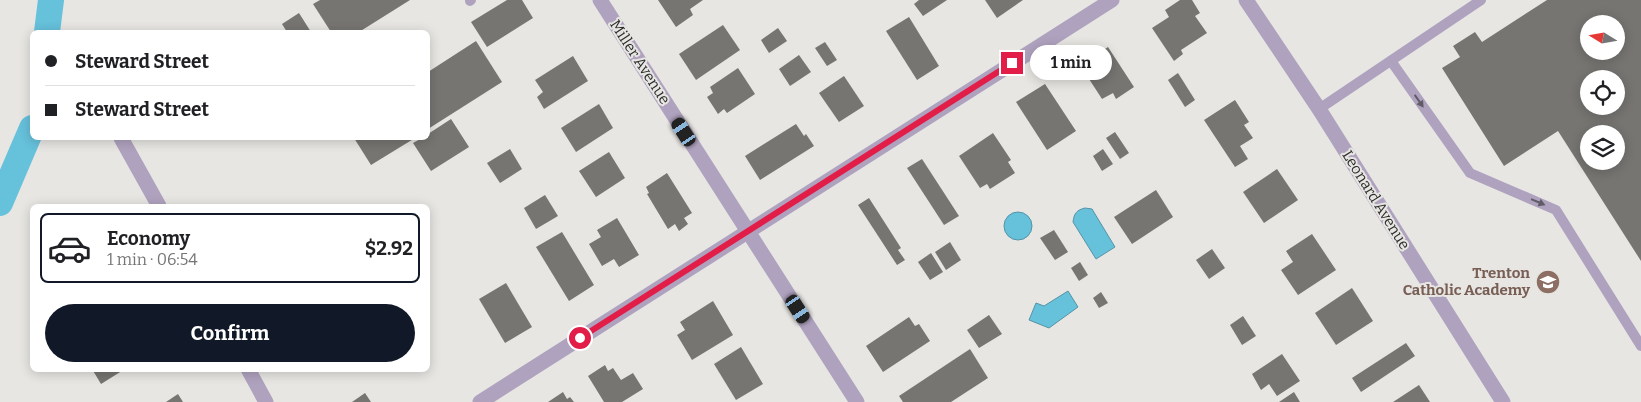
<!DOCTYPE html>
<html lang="en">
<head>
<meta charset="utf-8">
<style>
	body { margin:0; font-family:Bitter,serif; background:#f2f2f2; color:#202124; height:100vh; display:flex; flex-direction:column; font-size:19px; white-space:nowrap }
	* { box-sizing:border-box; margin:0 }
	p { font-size:16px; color:#757577 }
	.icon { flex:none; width:28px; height:28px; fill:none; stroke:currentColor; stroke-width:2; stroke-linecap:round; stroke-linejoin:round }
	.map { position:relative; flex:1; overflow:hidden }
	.drawer { position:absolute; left:30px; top:204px; width:400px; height:168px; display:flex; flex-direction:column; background:#fff; border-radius:8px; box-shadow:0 2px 12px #0003 }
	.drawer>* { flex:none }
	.guide { position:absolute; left:30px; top:30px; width:400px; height:110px; border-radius:8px; box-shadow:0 2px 12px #0003; display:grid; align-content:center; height:110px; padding:0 15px; background:#fff }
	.needle { width:32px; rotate:281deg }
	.fabs { position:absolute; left:1580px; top:15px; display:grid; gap:10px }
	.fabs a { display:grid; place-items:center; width:45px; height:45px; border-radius:50%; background:#fff; box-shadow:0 2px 12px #0003; font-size:25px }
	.end { position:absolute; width:22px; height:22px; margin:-11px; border:6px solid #e11d48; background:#fff; box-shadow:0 0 0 2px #fff }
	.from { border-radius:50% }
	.bubble { position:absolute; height:35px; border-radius:18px; background:#fff; box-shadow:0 2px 12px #0003; font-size:16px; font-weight:700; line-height:35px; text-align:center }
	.car { position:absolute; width:15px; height:30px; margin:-15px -8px; border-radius:6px; box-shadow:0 0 4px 1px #0007; background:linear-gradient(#222 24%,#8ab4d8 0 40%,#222 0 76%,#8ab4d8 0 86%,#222 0) }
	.guide b { display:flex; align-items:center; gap:18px; height:48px; font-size:19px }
	.guide b+b { border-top:1px solid #e0e0e0 }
	.guide i { width:12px; height:12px; background:#202124 }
	ul { padding:9px 0 0; list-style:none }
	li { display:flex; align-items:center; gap:15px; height:70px; margin:0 10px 8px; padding:0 5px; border:2px solid transparent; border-radius:8px }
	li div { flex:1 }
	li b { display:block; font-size:19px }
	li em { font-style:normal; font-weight:700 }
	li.on { border-color:#111827 }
	li>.icon { width:45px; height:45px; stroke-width:1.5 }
	.action { display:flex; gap:10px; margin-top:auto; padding:10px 15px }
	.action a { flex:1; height:58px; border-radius:30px; background:#111827; color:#fff; font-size:20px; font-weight:700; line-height:58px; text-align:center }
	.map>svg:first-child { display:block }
	.water { fill:#66c1db; stroke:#5594a6 }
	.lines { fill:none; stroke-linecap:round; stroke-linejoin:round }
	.canal { stroke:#66c1db; stroke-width:26 }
	.building { fill:#767572; fill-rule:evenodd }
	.service { stroke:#afa2bf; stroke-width:10 }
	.minor { stroke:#afa2bf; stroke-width:15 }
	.tertiary { stroke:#afa2bf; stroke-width:15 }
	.oneway { fill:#605b66 }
	.route { stroke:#e11d48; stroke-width:6 }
	.labels { text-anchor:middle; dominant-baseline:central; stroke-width:4; stroke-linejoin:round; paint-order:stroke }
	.street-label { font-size:15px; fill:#2c2c2b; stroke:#e7e6e3 }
	.education-label { font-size:15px; font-weight:bold; fill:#785e54; stroke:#e7e6e3; text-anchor:end }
</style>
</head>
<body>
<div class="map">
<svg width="1641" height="402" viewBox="0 0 1641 402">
	<rect width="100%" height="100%" fill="#e7e6e3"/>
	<!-- water -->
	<g class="water">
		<path d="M1085 208 1092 209 1115 247 1096 259 1073 222C1074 213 1077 210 1085 208Z"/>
		<circle cx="1018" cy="226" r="14"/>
		<polygon points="1068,291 1078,307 1049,328 1029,320 1036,303 1044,306"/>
	</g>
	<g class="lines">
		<!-- canal -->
		<g class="canal">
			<polyline points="47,32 51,0"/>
			<polyline points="0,203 32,128"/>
		</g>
	</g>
	<!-- building -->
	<g class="building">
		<polygon points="320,0 410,0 359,32 331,32 313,4"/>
		<polygon points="507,0 522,0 533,18 487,47 471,22"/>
		<polygon points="658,0 703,0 690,9 693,15 676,27"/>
		<polygon points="919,0 947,0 923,16 914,4"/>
		<polygon points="985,0 1023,0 997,18"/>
		<polygon points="1180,0 1192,0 1200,13 1195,16 1207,33 1181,50 1183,54 1174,61 1152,28 1169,17 1165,10"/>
		<path d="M1547 0H1641V261L1558 131 1504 166 1442 68 1460 57 1453 46 1475 32 1482 42ZM1589 24H1616V51H1589ZM1589 79H1616V106H1589ZM1589 134H1616V161H1589Z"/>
		<polygon points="299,13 311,32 287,32 282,24"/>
		<polygon points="909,17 939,66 917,80 886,31"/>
		<polygon points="723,25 740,50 696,80 679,54"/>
		<polygon points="778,28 787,41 769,53 761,40"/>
		<polygon points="476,41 502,82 428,129 428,72"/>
		<polygon points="825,42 837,60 827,66 815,48"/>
		<polygon points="1108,47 1134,87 1116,99 1113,93 1102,99 1080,65"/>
		<polygon points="799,55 811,72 790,86 779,69"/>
		<polygon points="573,56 588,81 544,109 537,97 543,92 535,80"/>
		<polygon points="738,68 755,94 727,113 724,109 718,114 707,97 713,93 710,87"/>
		<polygon points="1178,73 1195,100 1185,107 1168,80"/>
		<polygon points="844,76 864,106 839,122 819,93"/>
		<polygon points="1045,84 1076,131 1047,150 1016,102"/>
		<polygon points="1235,100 1249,122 1244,125 1253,138 1240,146 1248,159 1235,167 1204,120"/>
		<polygon points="599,104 613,128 576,152 561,128"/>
		<polygon points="451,119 469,147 431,171 413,143 422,138 428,138 428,134"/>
		<polygon points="796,124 804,136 806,134 814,146 760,180 745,156"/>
		<polygon points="1115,132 1129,153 1120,159 1106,138"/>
		<polygon points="993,133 1011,160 1008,162 1015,173 990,189 987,184 980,188 959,156"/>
		<polygon points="354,138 415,138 371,165"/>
		<polygon points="510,149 522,169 500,183 487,163"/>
		<polygon points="1103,149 1113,164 1102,171 1093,156"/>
		<polygon points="609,152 625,178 596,197 579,171"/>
		<polygon points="922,159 959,216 944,225 907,168"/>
		<polygon points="1277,169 1298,200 1264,223 1243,192"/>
		<polygon points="667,173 692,213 684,218 688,224 679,231 675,224 668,229 647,194 649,193 646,187"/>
		<polygon points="1156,190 1173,217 1132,244 1114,217"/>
		<polygon points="545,195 558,216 536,229 524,208"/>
		<polygon points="869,198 901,248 898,250 905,260 897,265 858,205"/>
		<polygon points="617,218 639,255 619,267 614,259 602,266 589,244 601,237 597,230"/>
		<polygon points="1054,230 1068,252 1055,260 1040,238"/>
		<polygon points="562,232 594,285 569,301 536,247"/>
		<polygon points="1312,234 1336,270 1298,295 1281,270 1293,262 1286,251"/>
		<polygon points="950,242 961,260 946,270 935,252"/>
		<polygon points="1212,249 1225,268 1209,279 1196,260"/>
		<polygon points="931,253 943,272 930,280 918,262"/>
		<polygon points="1080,262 1088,275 1079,281 1071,268"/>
		<polygon points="506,283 532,327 505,343 479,299"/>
		<polygon points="1352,288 1373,321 1336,345 1315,313"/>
		<polygon points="1101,292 1108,303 1099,308 1093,298"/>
		<polygon points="713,301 733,335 692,360 677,335 685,330 680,322"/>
		<polygon points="989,315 1002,334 979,348 967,330"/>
		<polygon points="1243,316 1256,336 1242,345 1230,325"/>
		<polygon points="909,317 915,326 919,324 930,341 883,372 866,346"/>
		<polygon points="1406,343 1415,356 1361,392 1352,378"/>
		<polygon points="741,347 763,384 736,400 714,364"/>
		<polygon points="970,349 988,378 951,402 903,402 899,396"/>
		<polygon points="1282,354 1300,381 1277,396 1269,384 1261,390 1252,374"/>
		<polygon points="605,365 608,371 613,368 621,380 633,373 643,389 622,402 604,402 588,376"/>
		<polygon points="92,369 125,369 101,384"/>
		<polygon points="1419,385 1430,402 1393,402"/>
		<polygon points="563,392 567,399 570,397 574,402 548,402"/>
		<polygon points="1294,392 1300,402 1279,402"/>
		<polygon points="365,393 371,402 352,402"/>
		<polygon points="178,394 183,402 166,402"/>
	</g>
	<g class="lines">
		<!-- service -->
		<g class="service">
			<polyline points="470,1 471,0"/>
			<polyline points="1391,61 1470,173 1556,210 1641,346"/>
			<polyline points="1319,109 1481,0"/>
		</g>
		<!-- minor -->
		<g class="minor">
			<polyline points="600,0 857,402"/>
			<polyline points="121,138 159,206"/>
			<polyline points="248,369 266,402"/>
			<polyline points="480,402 1112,0"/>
		</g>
		<!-- tertiary -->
		<polyline class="tertiary" points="1246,0 1319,109 1503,402"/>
	</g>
	<!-- one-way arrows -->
	<defs><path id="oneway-solid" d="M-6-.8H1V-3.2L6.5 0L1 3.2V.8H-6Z" transform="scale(1.25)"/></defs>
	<g class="oneway">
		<use href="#oneway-solid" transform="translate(1419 101) rotate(55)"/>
		<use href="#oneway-solid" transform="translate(1538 202) rotate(23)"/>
	</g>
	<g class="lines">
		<!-- route -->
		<polyline class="route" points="580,338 1012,63"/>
	</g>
	<!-- icons -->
	<defs>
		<g id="school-disc" transform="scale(1.25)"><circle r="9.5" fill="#8d6e63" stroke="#e7e6e3"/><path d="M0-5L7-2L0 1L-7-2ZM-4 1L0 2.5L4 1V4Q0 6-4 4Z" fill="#fff"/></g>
	</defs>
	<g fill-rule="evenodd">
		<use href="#school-disc" x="1548" y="282"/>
	</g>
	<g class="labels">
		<!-- street labels -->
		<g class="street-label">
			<text transform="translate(640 62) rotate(57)">Miller Avenue</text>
			<text transform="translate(1376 200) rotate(58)">Leonard Avenue</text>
		</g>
		<!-- education labels -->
		<g class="education-label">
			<text x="1530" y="273">Trenton<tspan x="1530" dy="17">Catholic Academy</tspan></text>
		</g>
	</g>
</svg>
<div class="fabs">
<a><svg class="needle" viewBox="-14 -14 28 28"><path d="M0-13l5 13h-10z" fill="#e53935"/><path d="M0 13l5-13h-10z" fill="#757577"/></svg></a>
<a><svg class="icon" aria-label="locate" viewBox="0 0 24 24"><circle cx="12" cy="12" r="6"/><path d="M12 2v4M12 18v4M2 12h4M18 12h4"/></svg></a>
<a><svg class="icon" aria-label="layers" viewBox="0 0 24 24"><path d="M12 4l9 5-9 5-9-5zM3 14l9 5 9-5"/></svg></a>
</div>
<i class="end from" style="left:580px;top:338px"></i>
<i class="end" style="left:1012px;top:63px"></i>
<div class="bubble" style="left:1030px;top:45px;width:82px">1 min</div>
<i class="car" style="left:684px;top:132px;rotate:327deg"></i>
<i class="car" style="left:798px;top:309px;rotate:147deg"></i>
<div class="guide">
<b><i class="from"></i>Steward Street</b>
<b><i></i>Steward Street</b>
</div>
<section class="drawer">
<ul>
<li class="on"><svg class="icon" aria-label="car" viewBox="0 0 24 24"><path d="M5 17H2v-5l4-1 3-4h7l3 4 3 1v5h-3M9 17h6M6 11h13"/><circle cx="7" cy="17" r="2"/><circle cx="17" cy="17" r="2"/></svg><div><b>Economy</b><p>1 min · 06:54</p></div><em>$2.92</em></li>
</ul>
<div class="action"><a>Confirm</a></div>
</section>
</div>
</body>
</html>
